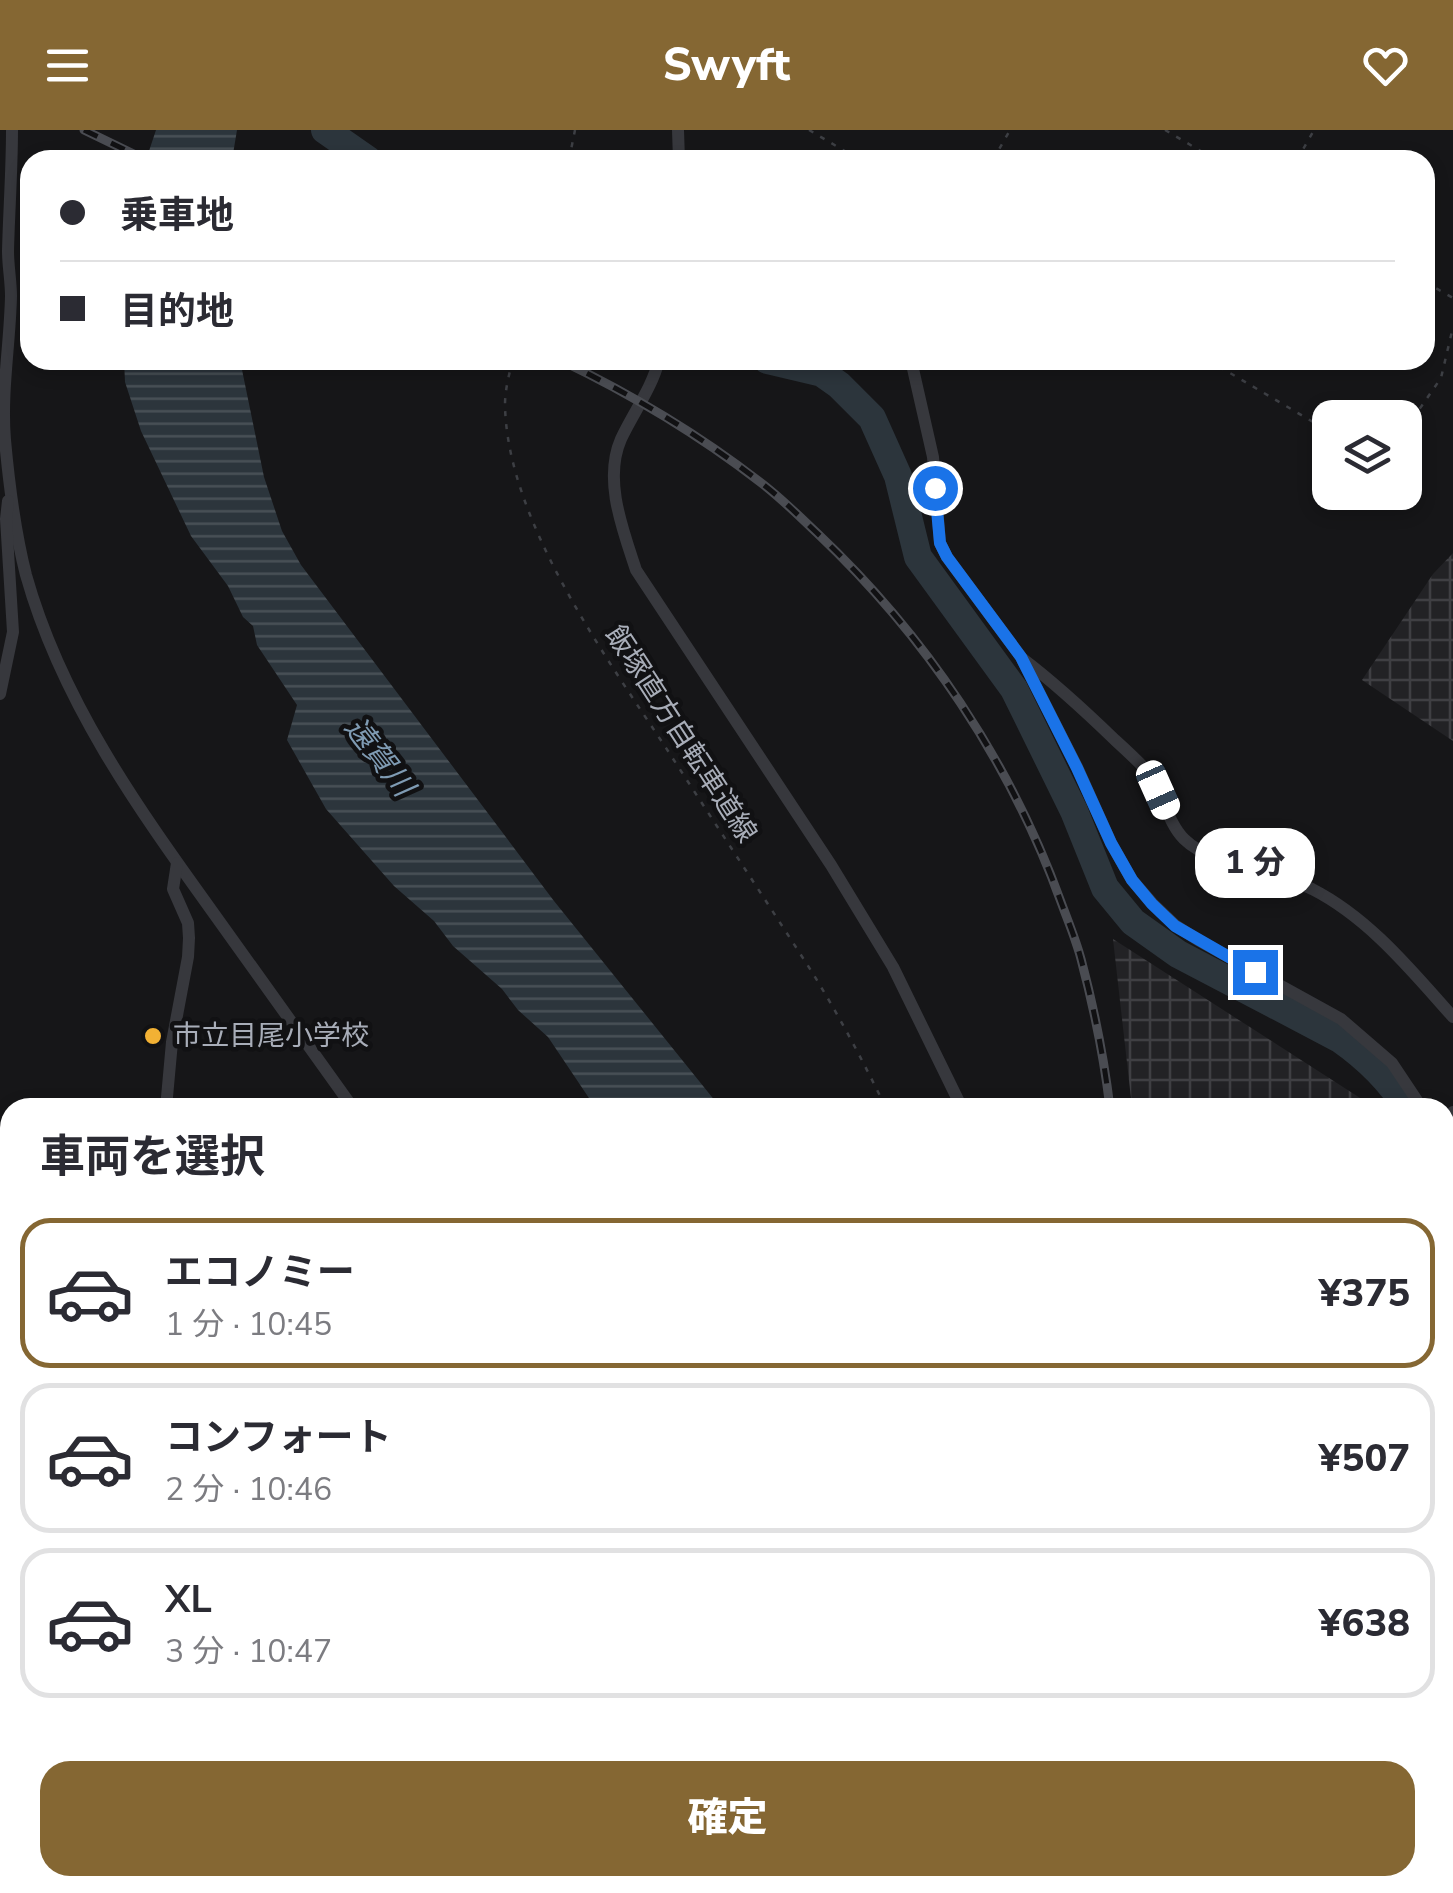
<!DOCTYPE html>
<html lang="ja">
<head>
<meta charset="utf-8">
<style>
	body { margin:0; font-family:"Nunito Sans","Noto Sans JP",sans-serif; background:#f7f7f7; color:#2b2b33; height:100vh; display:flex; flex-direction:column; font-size:38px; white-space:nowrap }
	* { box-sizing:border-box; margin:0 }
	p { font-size:32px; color:#7c7c81 }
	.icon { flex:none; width:55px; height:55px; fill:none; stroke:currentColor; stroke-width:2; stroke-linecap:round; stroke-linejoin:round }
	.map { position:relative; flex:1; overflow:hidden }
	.drawer { position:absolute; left:0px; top:968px; width:1455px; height:798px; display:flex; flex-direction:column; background:#fff; border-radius:30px 30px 0 0; box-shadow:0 5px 15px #0003 }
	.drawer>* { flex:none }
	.top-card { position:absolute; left:20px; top:20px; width:1415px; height:220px; border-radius:30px; box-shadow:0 5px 15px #0003; display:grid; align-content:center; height:220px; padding:0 40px; background:#fff }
	.fabs { position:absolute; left:1312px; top:270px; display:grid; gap:20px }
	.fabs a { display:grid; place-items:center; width:110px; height:110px; border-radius:20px; background:#fff; box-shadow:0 5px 15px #0003; font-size:50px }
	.end { position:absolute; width:45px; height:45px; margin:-22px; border:12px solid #1a73e8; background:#fff; box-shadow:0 0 0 5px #fff }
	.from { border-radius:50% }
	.bubble { position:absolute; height:70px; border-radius:30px; background:#fff; box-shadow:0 5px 15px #0003; font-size:32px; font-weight:800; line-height:70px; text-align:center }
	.car { position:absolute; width:30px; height:60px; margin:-30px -15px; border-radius:12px; box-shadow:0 0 8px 2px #0007; background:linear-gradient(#fff 24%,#345 0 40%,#fff 0 76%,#345 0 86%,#fff 0) }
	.top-card b { display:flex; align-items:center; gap:35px; height:95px; font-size:38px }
	.top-card b+b { border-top:2px solid #e1e1e2 }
	.top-card i { width:25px; height:25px; background:#2b2b33 }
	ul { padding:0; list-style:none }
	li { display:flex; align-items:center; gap:30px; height:150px; margin:0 20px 15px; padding:0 20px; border:5px solid #e1e1e2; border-radius:30px }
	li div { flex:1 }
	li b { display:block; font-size:38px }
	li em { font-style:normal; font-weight:800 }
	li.selected { border-color:#856733 }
	li>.icon { width:90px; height:90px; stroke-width:1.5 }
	h2 { padding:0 40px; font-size:45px; line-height:120px }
	.action { display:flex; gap:20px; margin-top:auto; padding:20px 40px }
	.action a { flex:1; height:115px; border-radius:30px; background:#856733; color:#fff; font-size:40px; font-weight:800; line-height:115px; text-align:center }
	header { display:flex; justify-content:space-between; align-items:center; height:130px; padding:0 40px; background:#856733; color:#fff; font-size:45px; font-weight:800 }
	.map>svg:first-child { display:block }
	.industrial { fill:url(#industrial-grid) }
	.water { fill:url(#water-rules) }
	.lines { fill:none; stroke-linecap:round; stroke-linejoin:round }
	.river { stroke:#2c353c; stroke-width:28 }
	.path { stroke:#3d3f44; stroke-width:2.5; stroke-dasharray:5 8; stroke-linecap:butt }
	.street { stroke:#37383d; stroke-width:12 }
	.highway { stroke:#63666e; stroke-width:25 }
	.rail-casing { stroke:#4a4c52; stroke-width:9 }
	.rail { stroke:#111113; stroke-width:5; stroke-dasharray:15; stroke-linecap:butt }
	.wall { fill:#47494d }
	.building { fill:#525359; stroke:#5f6168; stroke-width:2.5 }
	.route { stroke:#1a73e8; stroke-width:12 }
	.poi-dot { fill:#f2b134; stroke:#111113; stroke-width:4 }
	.labels { text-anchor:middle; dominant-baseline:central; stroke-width:9; stroke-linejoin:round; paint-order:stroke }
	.street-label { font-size:28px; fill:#a8adb8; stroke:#111113 }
	.poi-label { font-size:28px; fill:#a8adb8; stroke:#111113; text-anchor:start }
	.water-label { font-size:30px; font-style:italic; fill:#7f9bb3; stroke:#111113 }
</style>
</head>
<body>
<header><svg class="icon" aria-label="menu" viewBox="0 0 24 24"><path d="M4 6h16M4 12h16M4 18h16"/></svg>Swyft<svg class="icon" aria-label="heart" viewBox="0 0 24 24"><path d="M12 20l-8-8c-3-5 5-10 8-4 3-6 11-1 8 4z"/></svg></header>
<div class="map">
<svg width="1453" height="1763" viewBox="0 0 1453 1763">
	<defs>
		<pattern id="industrial-grid" width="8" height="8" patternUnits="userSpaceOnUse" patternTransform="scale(2.5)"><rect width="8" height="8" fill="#222225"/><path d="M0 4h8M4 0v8" fill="none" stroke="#3f3f43"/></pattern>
		<pattern id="water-rules" width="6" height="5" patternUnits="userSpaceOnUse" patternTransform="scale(2.5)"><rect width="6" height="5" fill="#2c353c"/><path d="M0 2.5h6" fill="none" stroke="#485056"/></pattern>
	</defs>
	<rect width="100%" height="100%" fill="#161618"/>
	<!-- industrial -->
	<g class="industrial">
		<polygon points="1453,423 1453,611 1362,550 1433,444"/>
		<polygon points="1113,809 1371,975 1373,977 1132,977"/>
	</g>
	<!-- water -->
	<g class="water">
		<polygon points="156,0 237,0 232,30 146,30"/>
		<polygon points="124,230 240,230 264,347 282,401 301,435 554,771 720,977 595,977 548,907 518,880 502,859 453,816 434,791 394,756 326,679 287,610 297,575 257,515 253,496 243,487 228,456 191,406 141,301 125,252"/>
		<polygon points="933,1755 1031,1755 1031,1763 936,1763"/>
	</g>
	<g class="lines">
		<!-- river -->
		<g class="river">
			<polyline points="325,0 368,30"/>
			<path d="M767 230 822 243 839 255 872 288 898 346 918 427 1014 559 1074 681 1105 758 1133 792 1178 824 1340 909C1367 928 1390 950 1407 978"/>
			<polyline points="1445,1040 1453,1054"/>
		</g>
		<!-- path -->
		<g class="path">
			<polyline points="809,0 860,30"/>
			<polyline points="1165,0 1216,30"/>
			<polyline points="569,30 575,0"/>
			<polyline points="993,30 1010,0"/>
			<polyline points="1297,30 1314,0"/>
			<polyline points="1425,152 1453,168"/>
			<path d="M513 230C509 244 505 260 505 275 507 391 606 527 668 621 712 689 757 757 801 825 833 874 860 925 886 978"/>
			<polyline points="1208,230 1330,302"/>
			<polyline points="1405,300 1441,248 1453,197"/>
			<polyline points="0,1332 10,1330"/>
			<polyline points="316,1763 316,1755"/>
			<polyline points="436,1763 437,1755"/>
			<polyline points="1071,1763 1071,1755"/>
		</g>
		<!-- street -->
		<g class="street">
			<path d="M12 0C12 40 9 81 8 121 8 136 11 151 11 166 10 214 1 262 5 310 9 354 15 402 26 445 61 570 137 677 212 781 259 847 306 912 353 978"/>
			<polyline points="678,0 679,30"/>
			<path d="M659 230C652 258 633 283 621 309 603 350 623 400 636 440L831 735 893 837 962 978"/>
			<polyline points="911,230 933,327 940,413 947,427 1021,527 1077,637 1111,713 1132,750 1152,773 1175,795 1198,810 1341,889 1392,933 1422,978"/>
			<path d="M1023 529C1056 554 1085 581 1115 610 1126 620 1138 631 1148 642 1164 662 1166 691 1184 709 1211 736 1276 742 1312 759 1369 788 1411 840 1453 887"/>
			<polyline points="0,564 13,502 6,389 8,371"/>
			<polyline points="166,978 172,912 188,827 189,808 188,793 173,759 177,733"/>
			<polyline points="1445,988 1453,982"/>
			<polyline points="1445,1013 1453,1026"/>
			<polyline points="0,1041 10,1042"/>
			<polyline points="1445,1400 1453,1396"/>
			<polyline points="1445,1670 1453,1674"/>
			<polyline points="575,1755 576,1763"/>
			<polyline points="1118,1755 1118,1763"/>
			<polyline points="1404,1755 1431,1763"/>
			<polyline points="132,1763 159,1755"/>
			<polyline points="1307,1763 1310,1755"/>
		</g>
		<!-- highway -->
		<g class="highway">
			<polyline points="0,1439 10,1494"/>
			<polyline points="60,1755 61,1763"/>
		</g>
		<!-- rail casing -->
		<g class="rail-casing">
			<g id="rail">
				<polyline points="84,0 146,30"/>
				<path d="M560 230C631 264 698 304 760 352 780 367 798 385 817 403 925 505 1010 631 1061 772 1068 791 1076 810 1081 829 1094 878 1104 928 1110 978"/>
				<polyline points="1162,1755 1162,1763"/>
				<polyline points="1198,1755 1199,1763"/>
			</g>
		</g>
		<!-- rail -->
		<use href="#rail" class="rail"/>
	</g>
	<!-- wall -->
	<polygon class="wall" points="0,1689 10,1746 10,1763 0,1763"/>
	<!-- building -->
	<polygon class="building" points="0,1689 10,1746 10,1748 0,1750"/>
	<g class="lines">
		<!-- route -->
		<polyline class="route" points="935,358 940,413 947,427 1021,527 1077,638 1111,713 1132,750 1152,774 1175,796 1255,842"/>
	</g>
	<!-- markers -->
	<circle class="poi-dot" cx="153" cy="906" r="10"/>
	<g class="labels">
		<!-- street labels -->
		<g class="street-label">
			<text transform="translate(681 604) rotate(57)">飯塚直方自転車道線</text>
		</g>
		<!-- poi labels -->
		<g class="poi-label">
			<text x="173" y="906">市立目尾小学校</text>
		</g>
		<!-- water labels -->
		<g class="water-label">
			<text transform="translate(379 627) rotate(52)">遠賀川</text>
		</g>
	</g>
</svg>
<div class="fabs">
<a><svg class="icon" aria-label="layers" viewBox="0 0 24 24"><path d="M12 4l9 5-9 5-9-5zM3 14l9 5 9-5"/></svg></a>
</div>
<i class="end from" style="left:935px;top:358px"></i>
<i class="end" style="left:1255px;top:842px"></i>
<div class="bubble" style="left:1195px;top:698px;width:120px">1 分</div>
<i class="car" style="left:1158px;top:660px;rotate:156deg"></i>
<div class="top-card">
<b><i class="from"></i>乗車地</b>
<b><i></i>目的地</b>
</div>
<section class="drawer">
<h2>車両を選択</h2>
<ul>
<li class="selected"><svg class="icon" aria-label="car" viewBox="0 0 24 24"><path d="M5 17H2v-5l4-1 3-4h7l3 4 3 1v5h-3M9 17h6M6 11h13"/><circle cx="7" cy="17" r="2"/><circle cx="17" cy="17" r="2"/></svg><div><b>エコノミー</b><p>1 分 · 10:45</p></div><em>¥375</em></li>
<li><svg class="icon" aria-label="car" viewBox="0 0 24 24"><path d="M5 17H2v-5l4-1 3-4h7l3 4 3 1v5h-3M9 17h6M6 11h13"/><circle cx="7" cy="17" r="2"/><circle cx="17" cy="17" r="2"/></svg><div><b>コンフォート</b><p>2 分 · 10:46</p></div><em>¥507</em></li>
<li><svg class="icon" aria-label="car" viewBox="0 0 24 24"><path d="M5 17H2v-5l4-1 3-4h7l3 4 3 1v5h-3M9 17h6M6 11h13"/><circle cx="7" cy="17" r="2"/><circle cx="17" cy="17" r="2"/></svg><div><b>XL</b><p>3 分 · 10:47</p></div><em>¥638</em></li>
</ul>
<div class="action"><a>確定</a></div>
</section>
</div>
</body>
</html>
